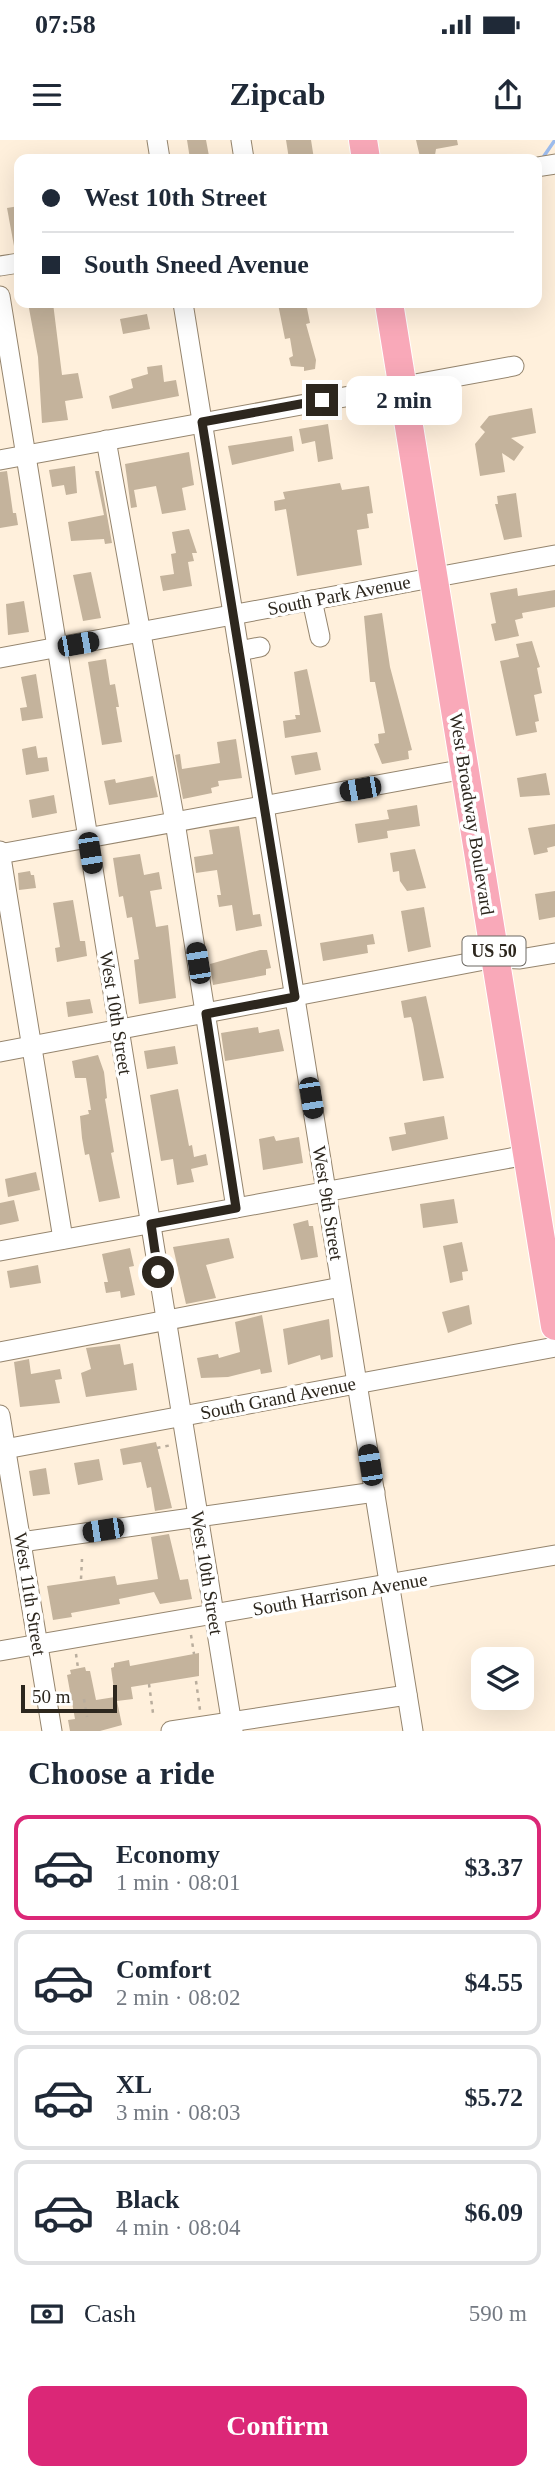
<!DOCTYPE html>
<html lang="en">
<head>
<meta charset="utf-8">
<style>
	body { margin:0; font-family:"Times New Roman",serif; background:#f2f2f3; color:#1f2937; height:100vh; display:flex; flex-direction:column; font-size:26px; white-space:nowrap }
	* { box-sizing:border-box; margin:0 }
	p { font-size:23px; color:#747a83 }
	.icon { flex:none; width:38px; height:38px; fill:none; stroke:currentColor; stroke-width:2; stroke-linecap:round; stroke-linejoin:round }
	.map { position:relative; height:1591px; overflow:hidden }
	.sheet { display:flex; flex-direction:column; background:#fff; flex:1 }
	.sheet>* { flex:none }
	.top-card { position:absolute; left:14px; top:14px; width:528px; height:154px; border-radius:14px; box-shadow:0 7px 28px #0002; display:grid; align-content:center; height:154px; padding:0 28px; background:#fff }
	.controls { position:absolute; left:471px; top:1507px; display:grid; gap:14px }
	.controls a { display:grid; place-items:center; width:63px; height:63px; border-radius:14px; background:#fff; box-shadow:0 7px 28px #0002; font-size:35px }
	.scale { position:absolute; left:21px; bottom:18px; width:96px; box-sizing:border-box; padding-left:7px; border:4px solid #2d271e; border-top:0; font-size:19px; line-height:24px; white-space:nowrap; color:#2d271e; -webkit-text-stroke:5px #fff; paint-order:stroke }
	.end { position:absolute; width:32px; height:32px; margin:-16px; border:9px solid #2d271e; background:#fff; box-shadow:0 0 0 4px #fff }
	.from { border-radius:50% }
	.bubble { position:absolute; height:49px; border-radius:14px; background:#fff; box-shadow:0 7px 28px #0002; font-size:23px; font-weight:800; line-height:49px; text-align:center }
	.car { position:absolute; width:21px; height:42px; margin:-21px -10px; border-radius:9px; box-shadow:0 0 5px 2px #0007; background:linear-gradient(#222 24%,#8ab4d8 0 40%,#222 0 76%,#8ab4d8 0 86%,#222 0) }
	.top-card b { display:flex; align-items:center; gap:24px; height:66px; font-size:26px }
	.top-card b+b { border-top:2px solid #e0e1e3 }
	.top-card i { width:18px; height:18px; background:#1f2937 }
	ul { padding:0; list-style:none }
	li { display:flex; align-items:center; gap:21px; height:105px; margin:0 14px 10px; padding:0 14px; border:4px solid #e0e1e3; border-radius:14px }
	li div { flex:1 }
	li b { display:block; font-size:26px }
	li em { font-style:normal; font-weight:800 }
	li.active { border-color:#db2777 }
	li>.icon { width:63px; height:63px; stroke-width:1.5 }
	h2 { padding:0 28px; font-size:32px; line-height:84px }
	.pay { display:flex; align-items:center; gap:18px; height:77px; padding:0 28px; font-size:26px }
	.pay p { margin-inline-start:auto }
	.button { display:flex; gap:14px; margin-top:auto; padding:14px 28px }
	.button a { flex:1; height:80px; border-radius:14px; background:#db2777; color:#fff; font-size:28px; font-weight:800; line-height:80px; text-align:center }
	.status { display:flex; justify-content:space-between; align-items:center; height:49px; padding:0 35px; background:#fff; direction:ltr }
	.status svg { height:19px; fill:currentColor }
	header { display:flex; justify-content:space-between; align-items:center; height:91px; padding:0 28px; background:#fff; font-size:32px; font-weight:800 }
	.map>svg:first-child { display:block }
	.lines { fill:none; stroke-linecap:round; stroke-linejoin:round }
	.stream { stroke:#9cbbec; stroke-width:3.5 }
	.building { fill:#c4b39c }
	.minor-casing { stroke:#95856e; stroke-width:21 }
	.highway-casing { stroke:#fff; stroke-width:30 }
	.path { stroke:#b9ad9d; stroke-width:2.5; stroke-dasharray:3.5 5; stroke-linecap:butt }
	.minor { stroke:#fff; stroke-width:19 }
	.highway { stroke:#f9a9b9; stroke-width:28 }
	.route { stroke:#2d271e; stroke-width:9 }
	.labels { text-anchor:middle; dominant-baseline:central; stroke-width:7; stroke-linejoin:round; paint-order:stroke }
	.shield { fill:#fff; stroke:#6c6862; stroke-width:2 }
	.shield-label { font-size:18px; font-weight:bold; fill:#2d271e }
	.street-label { font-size:19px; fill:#2d271e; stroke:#fff }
</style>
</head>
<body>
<div class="status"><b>07:58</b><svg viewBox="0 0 49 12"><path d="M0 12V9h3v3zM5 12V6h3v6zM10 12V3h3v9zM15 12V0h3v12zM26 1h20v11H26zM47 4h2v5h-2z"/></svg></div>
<header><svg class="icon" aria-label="menu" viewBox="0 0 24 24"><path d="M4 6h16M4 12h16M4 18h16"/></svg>Zipcab<svg class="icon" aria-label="share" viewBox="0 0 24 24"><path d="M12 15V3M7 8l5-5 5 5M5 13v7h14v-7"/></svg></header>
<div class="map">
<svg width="555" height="1591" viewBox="0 0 555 1591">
	<rect width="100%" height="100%" fill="#fff0dc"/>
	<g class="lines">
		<!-- stream -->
		<polyline class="stream" points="544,16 555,0"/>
	</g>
	<!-- building -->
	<g class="building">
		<polygon points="187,0 206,0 209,16 190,19"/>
		<polygon points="286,0 311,0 314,19 289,19"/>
		<polygon points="416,0 457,0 458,5 436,9 435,15 420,17"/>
		<polygon points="19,66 19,105 14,106 7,68"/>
		<polygon points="28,163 53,163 62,235 78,233 83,258 65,261 68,280 42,283 38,217"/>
		<polygon points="306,163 310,183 306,184 316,220 315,229 304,231 304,227 291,226 289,218 293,216 290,198 285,199 278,164"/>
		<polygon points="147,174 150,189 123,194 120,179"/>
		<polygon points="162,225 164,242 176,240 179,256 112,269 109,256 133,248 131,239 148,234 147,227"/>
		<polygon points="532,268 536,293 511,298 524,307 514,321 502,313 505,332 480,336 475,304 485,292 480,287 489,276"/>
		<polygon points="328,284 333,319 318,322 315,301 302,304 299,289"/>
		<polygon points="292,296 294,311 232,325 228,306"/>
		<polygon points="189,312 194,345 182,348 186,370 162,374 156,346 134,350 137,367 131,368 125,324"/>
		<polygon points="75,326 77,353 66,355 64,345 52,347 49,330"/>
		<polygon points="7,331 13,373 16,373 18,385 0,388 0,332"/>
		<polygon points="95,331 99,331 112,403 105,404 104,399 71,401 68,382 104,375"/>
		<polygon points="340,343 342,350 369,346 373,373 367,374 369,388 357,390 362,425 297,436 286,369 275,371 274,361 285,359 283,352"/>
		<polygon points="516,353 522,397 504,400 495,364 498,364 497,356"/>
		<polygon points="189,389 197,413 192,413 194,421 188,422 192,446 163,451 160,436 174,434 171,414 176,413 172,392"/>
		<polygon points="91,432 101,478 83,481 73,435"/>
		<polygon points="517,448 518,456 555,450 555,467 522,473 523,478 515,480 519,496 495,501 491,484 496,483 490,453"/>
		<polygon points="24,461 29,492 8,495 6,464"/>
		<polygon points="382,473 390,527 412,610 408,611 409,619 382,624 374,604 379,603 378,594 385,593 375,542 370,542 364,476"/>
		<polygon points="532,501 540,527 537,528 542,553 534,555 539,581 535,582 537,592 516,596 500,521 519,517 516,504"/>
		<polygon points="106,519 110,545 115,544 119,567 116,567 122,602 102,605 88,522"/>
		<polygon points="307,529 321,592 285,598 283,581 296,579 295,575 300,575 294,532"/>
		<polygon points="36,534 43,578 22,581 20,568 27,567 21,537"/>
		<polygon points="236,599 242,638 218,641 219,646 211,648 212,653 183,659 175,615 180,614 182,629 220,623 217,602"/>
		<polygon points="36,606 38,618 47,617 49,631 26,635 22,609"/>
		<polygon points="317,612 321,630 295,635 291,616"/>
		<polygon points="546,633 550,655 520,657 517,638"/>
		<polygon points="153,636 158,657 109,665 104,641 115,639 116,643"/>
		<polygon points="54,655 57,673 32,678 29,660"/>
		<polygon points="417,665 420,686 387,691 388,698 358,703 355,684 389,679 387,670"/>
		<polygon points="555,684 555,706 547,708 548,712 534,715 528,688"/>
		<polygon points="239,686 253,775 260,774 262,786 236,791 232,765 219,767 217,755 221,755 217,730 196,733 194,717 213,714 209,690"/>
		<polygon points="415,709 426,748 407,751 400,741 399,731 393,732 390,713"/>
		<polygon points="140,714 144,735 159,732 162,749 150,751 156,787 168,785 176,858 139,864 134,820 139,819 132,777 127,778 123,756 119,757 113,718"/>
		<polygon points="30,731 31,735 34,735 36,748 19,750 18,733"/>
		<polygon points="555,751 555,777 539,780 535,754"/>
		<polygon points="73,760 80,801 85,801 87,816 57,822 55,808 60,807 53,763"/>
		<polygon points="424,767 431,807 408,812 401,771"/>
		<polygon points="373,794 375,804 367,805 368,813 323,821 320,803"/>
		<polygon points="260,810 267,810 271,828 266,829 266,835 213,845 210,824"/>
		<polygon points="426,856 444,938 423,941 413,884 411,877 404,878 401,861"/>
		<polygon points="90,859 93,873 68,877 66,862"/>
		<polygon points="258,887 259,893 279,889 284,911 225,921 221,893"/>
		<polygon points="175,906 178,924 147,929 144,911"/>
		<polygon points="98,915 104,932 107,958 105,959 114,1012 111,1013 120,1058 99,1062 89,1014 85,1015 82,998 80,976 89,974 88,970 91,970 86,938 75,938 72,921"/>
		<polygon points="178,949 189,1006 192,1005 194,1017 206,1014 208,1025 191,1029 194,1042 177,1045 173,1019 161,1021 150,955"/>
		<polygon points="444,976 448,999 392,1011 389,997 406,994 404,983"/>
		<polygon points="274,996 276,1001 299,997 303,1023 263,1030 259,999"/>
		<polygon points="36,1032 40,1050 8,1057 5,1039"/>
		<polygon points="454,1059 458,1083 423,1088 420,1064"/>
		<polygon points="14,1060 19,1081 0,1085 0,1063"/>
		<polygon points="308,1080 309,1086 313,1086 318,1117 301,1120 293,1084"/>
		<polygon points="229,1098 234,1118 206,1125 216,1158 186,1164 173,1107"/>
		<polygon points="462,1102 468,1131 462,1132 463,1140 450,1143 443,1106"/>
		<polygon points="130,1108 134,1126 129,1127 135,1155 121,1158 120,1151 106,1153 104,1142 108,1142 102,1114"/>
		<polygon points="38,1125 41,1143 10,1148 7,1131"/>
		<polygon points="469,1165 472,1184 448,1193 442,1172"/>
		<polygon points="262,1175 272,1232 261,1234 260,1229 228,1237 201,1238 197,1218 218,1214 219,1218 240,1212 235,1182"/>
		<polygon points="329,1179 333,1217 321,1220 320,1215 288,1225 283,1189"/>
		<polygon points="120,1204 124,1225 133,1223 137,1250 86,1257 81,1233 91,1229 86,1208"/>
		<polygon points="29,1219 31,1234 60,1229 62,1239 55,1240 60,1263 20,1267 14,1222"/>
		<polygon points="156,1302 172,1368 155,1371 151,1347 147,1348 141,1322 123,1325 120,1309"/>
		<polygon points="99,1319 103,1340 78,1345 74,1323"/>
		<polygon points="46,1328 50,1354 33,1356 29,1331"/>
		<polygon points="169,1394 180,1440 188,1439 192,1459 160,1464 154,1452 119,1459 120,1464 71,1473 72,1477 53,1480 47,1446 115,1436 117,1445 158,1439 151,1397"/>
		<polygon points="199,1513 199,1536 131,1547 133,1559 117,1561 122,1585 100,1591 70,1591 68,1580 75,1579 67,1535 71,1534 70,1530 85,1527 86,1531 90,1531 96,1560 115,1557 111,1528 114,1527 114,1523 129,1520 130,1526"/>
	</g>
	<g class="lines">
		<!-- minor casing -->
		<g class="minor-casing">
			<g id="minor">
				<polyline points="157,0 160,19"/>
				<polyline points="241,0 244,19"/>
				<polyline points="537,27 555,24"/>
				<polyline points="0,126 19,123"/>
				<polyline points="0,156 233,1591"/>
				<polyline points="183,163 413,1591"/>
				<polyline points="106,300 175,682 236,1068"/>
				<polyline points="0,320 514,226"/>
				<polyline points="312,460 320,497"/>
				<polyline points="239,511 260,507"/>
				<polyline points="0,518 555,415"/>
				<polyline points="0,711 63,1099"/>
				<polyline points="0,714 465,629"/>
				<polyline points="0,912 495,818 520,819 555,813"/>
				<polyline points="0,1111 527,1015"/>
				<polyline points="0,1212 341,1147"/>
				<polyline points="0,1275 52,1591"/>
				<polyline points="0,1310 555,1207"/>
				<polyline points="21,1402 375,1352"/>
				<polyline points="0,1511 555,1415"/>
				<polyline points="171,1591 407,1555"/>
			</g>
		</g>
		<!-- highway casing -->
		<g class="highway-casing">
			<g id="highway">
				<polyline points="363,0 366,19"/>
				<polyline points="389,163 555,1186"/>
			</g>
		</g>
		<!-- path -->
		<g class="path">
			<polyline points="157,1308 172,1305"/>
			<polyline points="81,1439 82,1419"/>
			<polyline points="191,1495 194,1514"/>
			<polyline points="76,1514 78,1528"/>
			<polyline points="196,1541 200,1570"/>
			<polyline points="149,1544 153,1573"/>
			<polyline points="84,1559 87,1577"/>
		</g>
		<!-- minor -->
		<use href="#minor" class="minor"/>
		<!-- highway -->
		<use href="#highway" class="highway"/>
	</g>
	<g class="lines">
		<!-- route -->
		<polyline class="route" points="158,1132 151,1084 236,1068 206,874 295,857 202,282 322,260"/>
	</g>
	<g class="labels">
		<!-- shield labels -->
		<rect class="shield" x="462.5" y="796.5" width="63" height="29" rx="5"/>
		<g class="shield-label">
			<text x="494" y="811">US 50</text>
		</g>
		<!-- street labels -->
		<g class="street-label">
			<text transform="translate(339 455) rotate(-11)">South Park Avenue</text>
			<text transform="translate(472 674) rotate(81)">West Broadway Boulevard</text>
			<text transform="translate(116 873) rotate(81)">West 10th Street</text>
			<text transform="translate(328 1063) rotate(81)">West 9th Street</text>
			<text transform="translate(278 1258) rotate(-11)">South Grand Avenue</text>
			<text transform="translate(207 1433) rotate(81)">West 10th Street</text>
			<text transform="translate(30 1454) rotate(81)">West 11th Street</text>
			<text transform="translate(340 1454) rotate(-10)">South Harrison Avenue</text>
		</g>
	</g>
</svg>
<div class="controls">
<a><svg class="icon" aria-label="layers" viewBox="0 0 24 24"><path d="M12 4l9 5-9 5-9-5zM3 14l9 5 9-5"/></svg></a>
</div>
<div class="scale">50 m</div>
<i class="end from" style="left:158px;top:1132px"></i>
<i class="end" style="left:322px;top:260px"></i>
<div class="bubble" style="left:346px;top:236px;width:116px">2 min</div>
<i class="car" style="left:78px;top:504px;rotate:80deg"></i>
<i class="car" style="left:360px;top:649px;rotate:260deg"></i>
<i class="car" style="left:90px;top:713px;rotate:171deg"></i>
<i class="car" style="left:198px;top:823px;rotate:351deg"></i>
<i class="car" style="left:311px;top:958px;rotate:171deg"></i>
<i class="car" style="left:370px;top:1325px;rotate:351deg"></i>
<i class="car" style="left:103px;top:1390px;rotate:261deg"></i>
<div class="top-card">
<b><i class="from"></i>West 10th Street</b>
<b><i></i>South Sneed Avenue</b>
</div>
</div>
<section class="sheet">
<h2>Choose a ride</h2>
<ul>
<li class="active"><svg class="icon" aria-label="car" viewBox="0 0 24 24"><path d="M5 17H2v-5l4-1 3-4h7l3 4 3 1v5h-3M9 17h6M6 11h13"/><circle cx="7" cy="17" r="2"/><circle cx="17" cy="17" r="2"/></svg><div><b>Economy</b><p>1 min · 08:01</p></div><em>$3.37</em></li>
<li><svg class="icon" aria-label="car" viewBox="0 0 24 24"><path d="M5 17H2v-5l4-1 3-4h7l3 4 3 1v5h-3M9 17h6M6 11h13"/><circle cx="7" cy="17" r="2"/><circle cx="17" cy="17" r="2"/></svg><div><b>Comfort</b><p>2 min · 08:02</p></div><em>$4.55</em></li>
<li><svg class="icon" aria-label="car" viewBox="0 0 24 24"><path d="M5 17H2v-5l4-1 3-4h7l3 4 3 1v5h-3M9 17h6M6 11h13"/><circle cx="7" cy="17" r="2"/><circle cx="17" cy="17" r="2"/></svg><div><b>XL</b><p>3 min · 08:03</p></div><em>$5.72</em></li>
<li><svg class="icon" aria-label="car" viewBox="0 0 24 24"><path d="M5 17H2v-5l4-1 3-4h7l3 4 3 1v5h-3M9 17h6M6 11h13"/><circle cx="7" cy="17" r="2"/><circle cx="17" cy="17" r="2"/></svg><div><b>Black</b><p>4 min · 08:04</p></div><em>$6.09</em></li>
</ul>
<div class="pay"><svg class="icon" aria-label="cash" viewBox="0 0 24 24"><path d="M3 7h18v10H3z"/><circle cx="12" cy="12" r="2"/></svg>Cash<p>590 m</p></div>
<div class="button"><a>Confirm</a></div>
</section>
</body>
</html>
